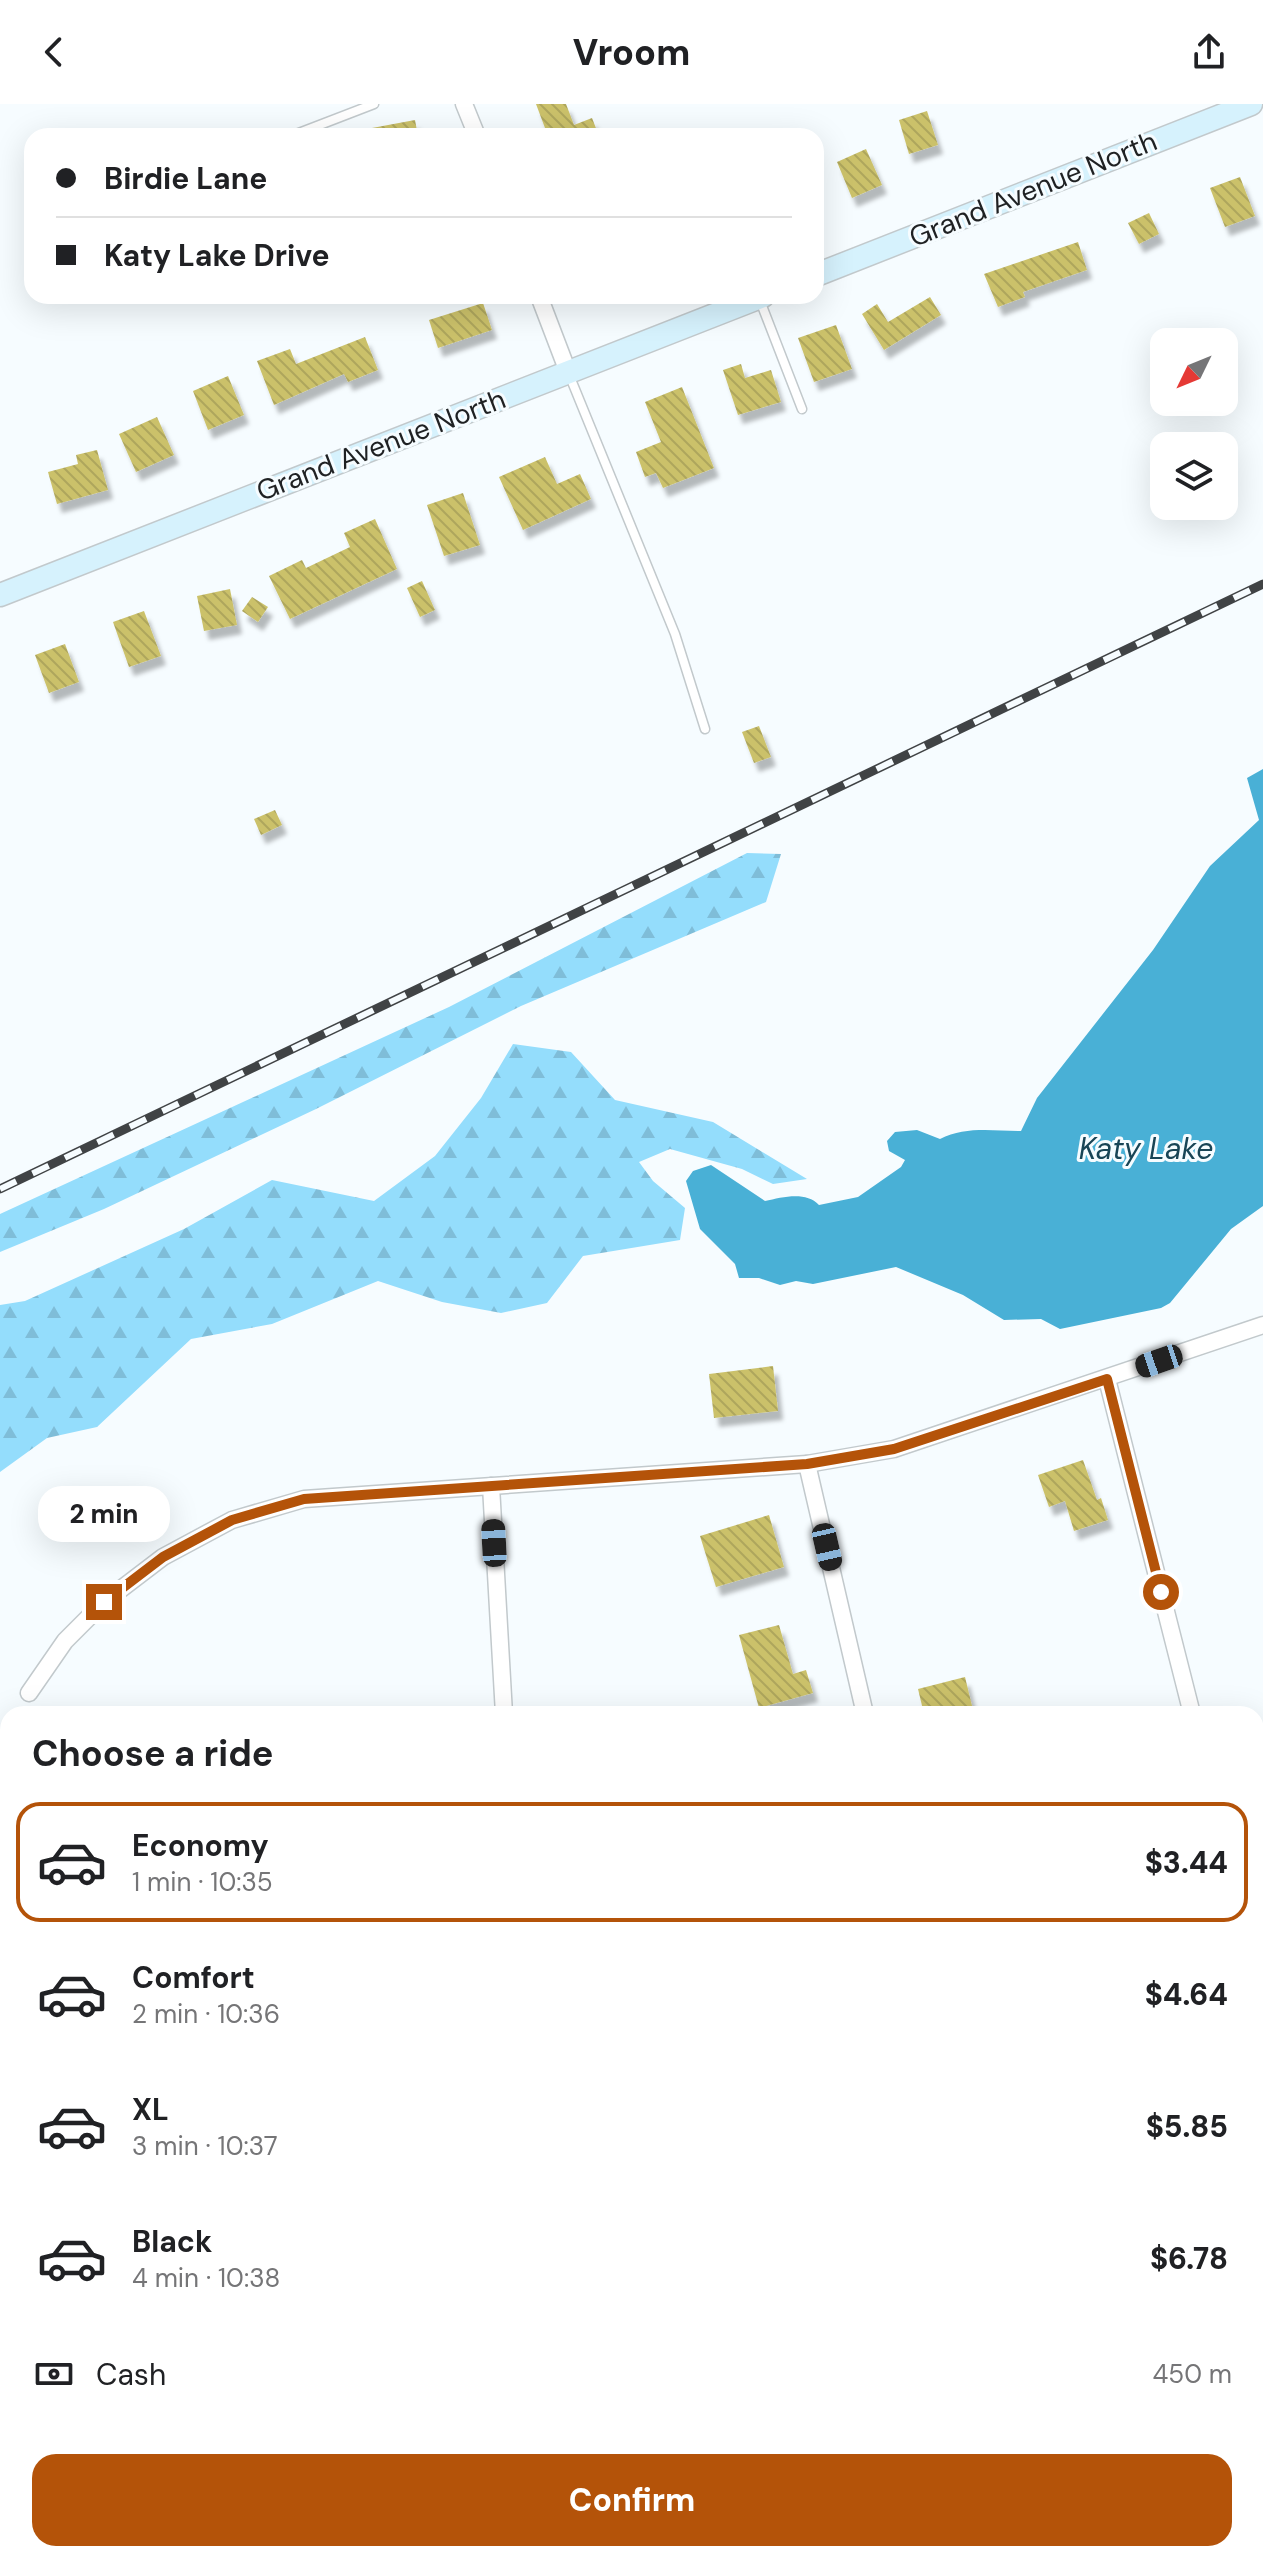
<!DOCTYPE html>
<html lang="en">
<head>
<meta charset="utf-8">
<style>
	body { margin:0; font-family:"DM Sans",sans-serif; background:#f2f2f2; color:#202124; height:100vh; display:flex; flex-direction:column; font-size:30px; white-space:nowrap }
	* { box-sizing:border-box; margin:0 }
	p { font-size:26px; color:#757577 }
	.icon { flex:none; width:44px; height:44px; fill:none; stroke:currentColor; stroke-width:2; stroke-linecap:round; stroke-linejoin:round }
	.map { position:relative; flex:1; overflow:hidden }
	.sheet { position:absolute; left:0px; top:1602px; width:1264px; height:856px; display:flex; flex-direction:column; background:#fff; border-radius:24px 24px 0 0; box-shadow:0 8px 32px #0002 }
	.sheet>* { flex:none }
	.guide { position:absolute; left:24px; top:24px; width:800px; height:176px; border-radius:24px; box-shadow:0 8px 32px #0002; display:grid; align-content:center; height:176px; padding:0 32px; background:#fff }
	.needle { width:52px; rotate:227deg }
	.controls { position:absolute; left:1150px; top:224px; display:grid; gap:16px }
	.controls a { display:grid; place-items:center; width:88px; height:88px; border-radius:16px; background:#fff; box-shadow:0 8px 32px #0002; font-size:40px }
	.end { position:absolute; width:36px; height:36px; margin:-18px; border:10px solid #b45309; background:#fff; box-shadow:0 0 0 4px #fff }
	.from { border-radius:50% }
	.bubble { position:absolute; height:56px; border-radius:24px; background:#fff; box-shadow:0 8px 32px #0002; font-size:26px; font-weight:800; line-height:56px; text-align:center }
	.car { position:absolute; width:24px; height:48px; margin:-24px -12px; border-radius:10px; box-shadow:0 0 6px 2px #0007; background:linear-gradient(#222 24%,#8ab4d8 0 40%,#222 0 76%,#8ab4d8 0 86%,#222 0) }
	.guide b { display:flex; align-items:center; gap:28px; height:76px; font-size:30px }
	.guide b+b { border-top:2px solid #e0e0e0 }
	.guide i { width:20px; height:20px; background:#202124 }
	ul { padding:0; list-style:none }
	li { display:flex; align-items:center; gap:24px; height:120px; margin:0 16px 12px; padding:0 16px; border:4px solid transparent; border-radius:24px }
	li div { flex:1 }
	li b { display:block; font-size:30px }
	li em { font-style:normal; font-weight:800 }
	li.current { border-color:#b45309 }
	li>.icon { width:72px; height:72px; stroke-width:1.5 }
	h2 { padding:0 32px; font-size:36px; line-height:96px }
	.pay { display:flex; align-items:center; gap:20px; height:88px; padding:0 32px; font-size:30px }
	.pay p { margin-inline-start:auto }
	.cta { display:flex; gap:16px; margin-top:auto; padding:16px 32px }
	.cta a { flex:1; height:92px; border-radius:24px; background:#b45309; color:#fff; font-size:32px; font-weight:800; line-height:92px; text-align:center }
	header { display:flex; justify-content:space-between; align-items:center; height:104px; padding:0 32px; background:#fff; font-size:36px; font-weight:800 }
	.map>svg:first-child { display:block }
	.grass { fill:#94ddfc }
	.forest { fill:url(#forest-firs) }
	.water { fill:#49b0d6 }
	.building { fill:url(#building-back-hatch); filter:url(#shadow) }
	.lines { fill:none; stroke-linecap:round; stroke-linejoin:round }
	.lane-casing { stroke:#c2c9cc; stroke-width:11 }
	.street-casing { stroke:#c2c9cc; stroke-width:19 }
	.secondary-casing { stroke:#c2c9cc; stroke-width:25 }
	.lane { stroke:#fff; stroke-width:8 }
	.street { stroke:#fff; stroke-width:16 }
	.secondary { stroke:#d6f2fd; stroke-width:22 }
	.rail-casing { stroke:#404345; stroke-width:9 }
	.rail { stroke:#f6fcff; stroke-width:6; stroke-dasharray:18; stroke-linecap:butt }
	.route { stroke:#b45309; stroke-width:10 }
	.labels { text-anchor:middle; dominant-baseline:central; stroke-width:6; stroke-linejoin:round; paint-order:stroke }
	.street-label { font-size:28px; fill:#1f2123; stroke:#f6fcff }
	.water-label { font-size:30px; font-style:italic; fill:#194556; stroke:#f6fcff }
</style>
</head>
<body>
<header><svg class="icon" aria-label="back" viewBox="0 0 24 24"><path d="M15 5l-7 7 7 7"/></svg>Vroom<svg class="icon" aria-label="share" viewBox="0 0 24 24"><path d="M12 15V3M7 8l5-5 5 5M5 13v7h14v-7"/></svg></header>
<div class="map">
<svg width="1263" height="2458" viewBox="0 0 1263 2458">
	<defs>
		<pattern id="forest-firs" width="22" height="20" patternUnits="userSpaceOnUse" patternTransform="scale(2)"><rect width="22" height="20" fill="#94ddfc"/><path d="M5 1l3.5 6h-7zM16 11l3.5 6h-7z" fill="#7fbdd8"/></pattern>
		<pattern id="building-back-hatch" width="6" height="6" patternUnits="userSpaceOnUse" patternTransform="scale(2)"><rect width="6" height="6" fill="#cbc16a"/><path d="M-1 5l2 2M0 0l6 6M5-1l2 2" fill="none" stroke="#aea65c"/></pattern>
		<filter id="shadow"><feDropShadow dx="5" dy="9" stdDeviation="2" flood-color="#0004"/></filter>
	</defs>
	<rect width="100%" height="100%" fill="#f6fcff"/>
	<!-- grass -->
	<polygon class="grass" points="1263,2163 1263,2458 402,2458 407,2450 1256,2450 1256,2164"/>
	<!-- forest -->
	<g class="forest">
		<polygon points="747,749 781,750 766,798 521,902 316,1005 104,1105 0,1148 0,1110 449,903"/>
		<polygon points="513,940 571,948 615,996 713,1018 807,1075 773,1080 742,1065 670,1045 639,1058 653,1077 685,1104 680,1136 583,1152 547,1199 501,1209 442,1198 378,1177 272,1220 191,1235 97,1323 47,1334 0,1368 0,1201 25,1197 184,1125 272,1076 374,1097 435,1052 481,994"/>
	</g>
	<!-- water -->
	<path class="water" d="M1263 665V1102L1231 1125 1170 1199 1161 1204 1060 1225 1041 1215 1004 1216 963 1191 896 1163 813 1180 796 1177 780 1181 759 1174H739L735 1160 700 1125 686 1077 693 1067 711 1061 765 1097C783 1093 806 1087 819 1101L858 1093 901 1063 905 1056 889 1047 887 1037 895 1028 917 1026 940 1035C965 1022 993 1027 1021 1027L1037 994 1153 846 1210 762 1259 716 1247 674Z"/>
	<!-- building -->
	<g class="building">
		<polygon points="536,0 566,0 574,21 592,14 599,32 548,32"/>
		<polygon points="927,7 938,41 909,50 899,16"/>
		<polygon points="415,16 418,32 372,32 372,24"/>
		<polygon points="866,45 882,81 852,94 837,58"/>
		<polygon points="1240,73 1255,112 1225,123 1210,84"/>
		<polygon points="1149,109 1159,130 1139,140 1128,119"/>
		<polygon points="1078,138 1087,166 1023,188 1025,193 998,203 984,170"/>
		<polygon points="930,193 941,211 884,246 862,210 877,200 888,218"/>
		<polygon points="483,199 492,226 438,244 429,216"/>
		<polygon points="836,221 852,265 814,278 798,234"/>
		<polygon points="365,233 378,266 348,278 344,270 274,301 257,257 290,245 296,260"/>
		<polygon points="741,260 745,274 771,266 781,298 738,311 723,266"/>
		<polygon points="228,272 244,311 208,326 193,287"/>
		<polygon points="682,283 714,364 663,384 656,369 645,373 636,348 661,338 645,298"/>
		<polygon points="157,313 174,351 136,368 119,330"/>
		<polygon points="97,346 108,386 57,400 48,368 78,360 76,351"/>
		<polygon points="545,353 557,380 580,370 591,395 523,426 499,373"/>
		<polygon points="463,389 480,441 444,452 427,401"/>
		<polygon points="375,415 397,465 290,515 269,472 302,456 306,464 350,443 344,429"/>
		<polygon points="422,477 435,506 420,513 407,484"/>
		<polygon points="230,485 237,521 204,527 197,492"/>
		<polygon points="252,493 268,503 258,518 242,507"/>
		<polygon points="144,507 161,552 129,563 113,518"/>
		<polygon points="65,540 79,578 49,589 35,551"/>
		<polygon points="759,622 771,653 754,659 742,628"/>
		<polygon points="275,706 282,721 261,731 254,715"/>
		<polygon points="773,1262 778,1307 714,1314 709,1270"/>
		<polygon points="1083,1356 1097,1396 1101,1394 1108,1416 1074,1427 1065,1397 1049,1403 1038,1371"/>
		<polygon points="769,1411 784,1463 716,1483 700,1432"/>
		<polygon points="779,1521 793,1570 806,1566 813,1589 759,1604 739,1531"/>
		<polygon points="965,1573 974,1610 924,1610 918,1585"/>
	</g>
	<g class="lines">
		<!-- lane casing -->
		<g class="lane-casing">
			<g id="lane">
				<polyline points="291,32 374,0"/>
				<polyline points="759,194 802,305"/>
				<polyline points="568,268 675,530 705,625"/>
				<polyline points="1256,2319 1263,2319"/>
			</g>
		</g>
		<!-- street casing -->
		<g class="street-casing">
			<g id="street">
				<polyline points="464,0 477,32"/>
				<polyline points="539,192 568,268"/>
				<polyline points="1107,1275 1192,1610"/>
				<polyline points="807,1360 865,1610"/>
				<polyline points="491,1382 504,1610"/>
				<polyline points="29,1589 65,1537 104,1498 163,1453 232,1416 304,1395 807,1360 894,1345 1263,1221"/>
				<polyline points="1256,1700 1263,1699"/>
				<polyline points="1256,1958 1263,1957"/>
			</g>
		</g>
		<!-- secondary casing -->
		<g class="secondary-casing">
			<g id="secondary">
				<polyline points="816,171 1251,0"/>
				<polyline points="0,491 763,192"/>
			</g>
		</g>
		<!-- lane -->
		<use href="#lane" class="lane"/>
		<!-- street -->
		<use href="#street" class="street"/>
		<!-- secondary -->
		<use href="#secondary" class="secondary"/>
		<!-- rail casing -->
		<g class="rail-casing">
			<polyline id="rail" points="0,1085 1263,480"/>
		</g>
		<!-- rail -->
		<use href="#rail" class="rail"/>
	</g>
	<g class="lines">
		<!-- route -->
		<polyline class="route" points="104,1498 163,1453 232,1416 304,1395 807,1360 894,1345 1107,1275 1161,1488"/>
	</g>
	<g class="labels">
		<!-- street labels -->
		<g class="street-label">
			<text transform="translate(1033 85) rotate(-22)">Grand Avenue North</text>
			<text transform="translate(381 341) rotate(-21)">Grand Avenue North</text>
		</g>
		<!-- water labels -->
		<g class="water-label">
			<text x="1146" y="1044">Katy Lake</text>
		</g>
	</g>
</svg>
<div class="controls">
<a><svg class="needle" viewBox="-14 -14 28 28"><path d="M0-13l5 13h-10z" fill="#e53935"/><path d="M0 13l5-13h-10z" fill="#757577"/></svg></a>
<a><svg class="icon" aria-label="layers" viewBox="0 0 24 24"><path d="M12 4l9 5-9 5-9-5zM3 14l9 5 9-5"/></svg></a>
</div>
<i class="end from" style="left:1161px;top:1488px"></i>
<i class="end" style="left:104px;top:1498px"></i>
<div class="bubble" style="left:38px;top:1382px;width:132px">2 min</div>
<i class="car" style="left:1159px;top:1257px;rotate:251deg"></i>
<i class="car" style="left:494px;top:1439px;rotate:357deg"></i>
<i class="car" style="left:827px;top:1443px;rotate:167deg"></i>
<div class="guide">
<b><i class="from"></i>Birdie Lane</b>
<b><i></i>Katy Lake Drive</b>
</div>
<section class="sheet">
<h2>Choose a ride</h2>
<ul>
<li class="current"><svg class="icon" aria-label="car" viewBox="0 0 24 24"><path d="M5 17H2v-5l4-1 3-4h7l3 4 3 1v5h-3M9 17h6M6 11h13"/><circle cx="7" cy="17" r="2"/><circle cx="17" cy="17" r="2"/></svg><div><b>Economy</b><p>1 min · 10:35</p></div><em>$3.44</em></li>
<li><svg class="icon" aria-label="car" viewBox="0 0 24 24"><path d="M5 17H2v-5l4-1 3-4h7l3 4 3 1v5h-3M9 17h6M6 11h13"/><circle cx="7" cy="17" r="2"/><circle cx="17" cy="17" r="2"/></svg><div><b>Comfort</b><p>2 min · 10:36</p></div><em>$4.64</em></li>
<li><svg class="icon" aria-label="car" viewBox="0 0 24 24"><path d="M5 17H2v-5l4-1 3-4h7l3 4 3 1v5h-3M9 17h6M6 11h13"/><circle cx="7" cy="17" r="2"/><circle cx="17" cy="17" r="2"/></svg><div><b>XL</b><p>3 min · 10:37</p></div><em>$5.85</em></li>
<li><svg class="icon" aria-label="car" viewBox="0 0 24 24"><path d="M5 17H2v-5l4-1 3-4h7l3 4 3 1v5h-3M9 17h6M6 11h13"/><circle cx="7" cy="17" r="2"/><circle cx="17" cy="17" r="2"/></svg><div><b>Black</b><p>4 min · 10:38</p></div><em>$6.78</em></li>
</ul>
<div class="pay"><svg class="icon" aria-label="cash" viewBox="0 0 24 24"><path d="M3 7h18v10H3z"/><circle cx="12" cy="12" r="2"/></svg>Cash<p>450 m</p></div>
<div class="cta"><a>Confirm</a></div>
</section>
</div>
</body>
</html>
